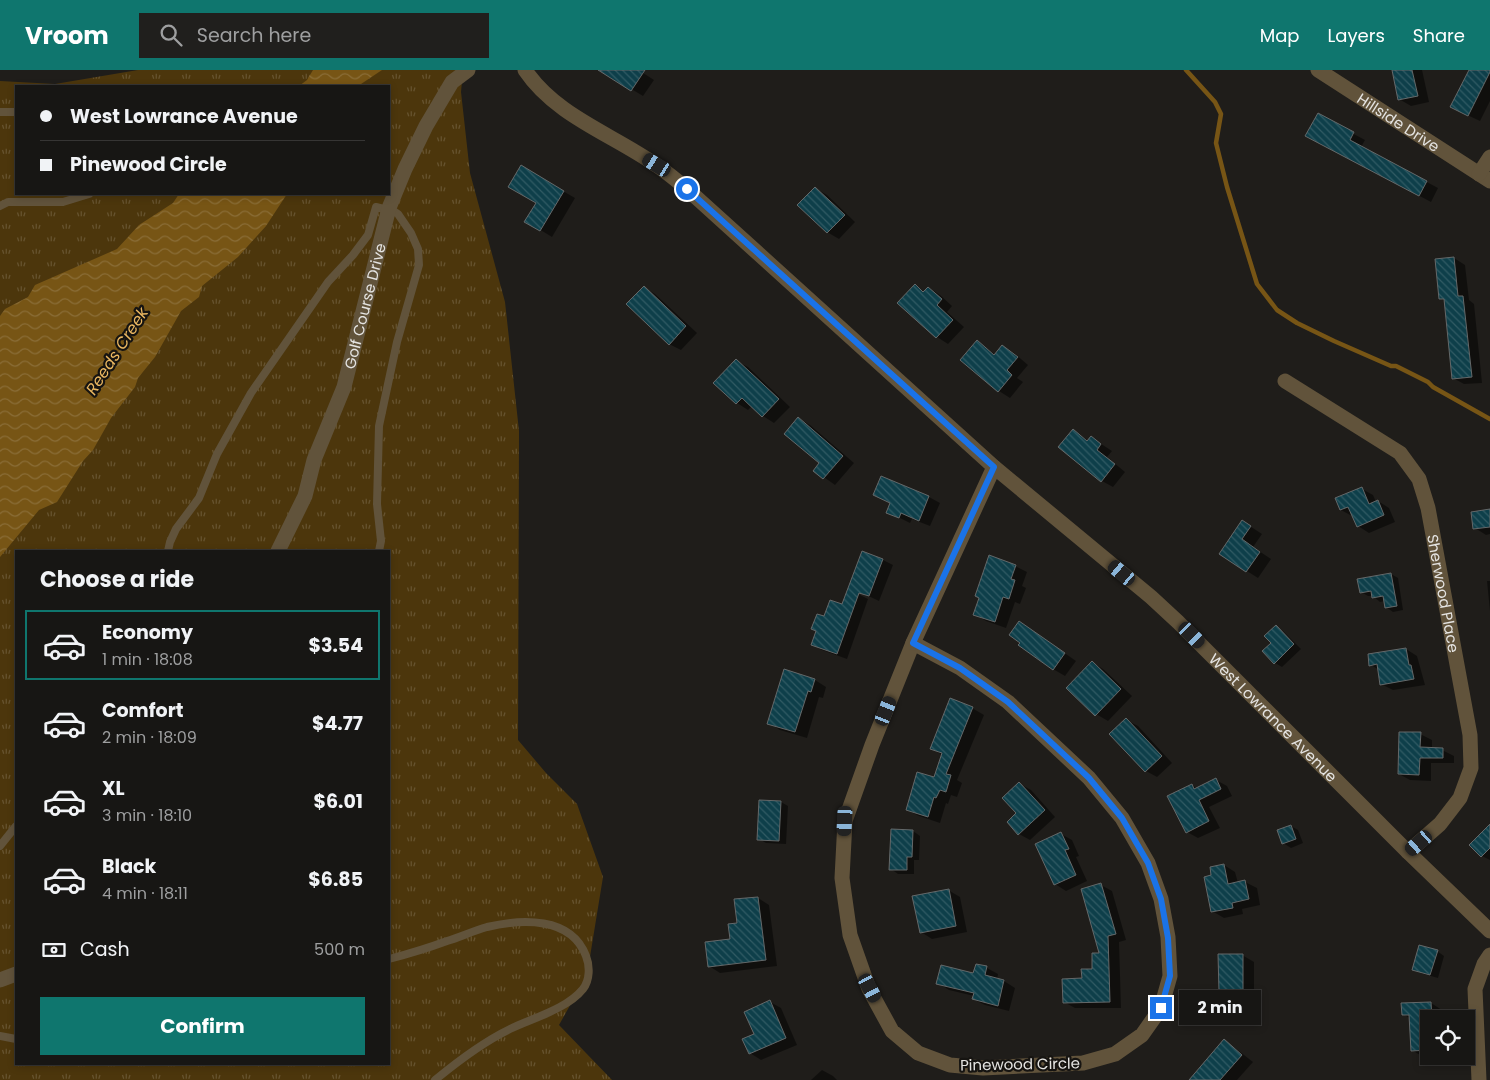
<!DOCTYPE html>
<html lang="en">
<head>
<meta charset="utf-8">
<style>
	body { margin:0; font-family:Poppins,sans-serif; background:#201f1d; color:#f1f3f6; height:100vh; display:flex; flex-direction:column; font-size:19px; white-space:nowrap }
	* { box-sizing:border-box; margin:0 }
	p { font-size:16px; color:#9e9fa0 }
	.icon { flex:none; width:28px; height:28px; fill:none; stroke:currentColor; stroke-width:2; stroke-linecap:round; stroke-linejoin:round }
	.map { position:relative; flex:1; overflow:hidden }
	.panel { position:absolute; left:15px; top:480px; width:375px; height:515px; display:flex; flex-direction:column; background:#171614; border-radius:0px; box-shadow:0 2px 8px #0003,0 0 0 1px #363534 }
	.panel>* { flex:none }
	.banner { position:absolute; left:15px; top:15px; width:375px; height:110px; border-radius:0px; box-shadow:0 2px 8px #0003,0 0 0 1px #363534; display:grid; align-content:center; height:110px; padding:0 25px; background:#171614 }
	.fabs { position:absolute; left:1420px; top:940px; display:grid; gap:10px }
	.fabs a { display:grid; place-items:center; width:55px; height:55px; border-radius:0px; background:#171614; box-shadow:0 2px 8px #0003,0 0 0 1px #363534; font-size:25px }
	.end { position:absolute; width:22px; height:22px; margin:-11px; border:6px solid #1a73e8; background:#fff; box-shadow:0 0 0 2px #fff }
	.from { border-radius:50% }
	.bubble { position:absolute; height:35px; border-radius:0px; background:#171614; box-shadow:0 2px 8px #0003,0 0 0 1px #363534; font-size:16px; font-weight:700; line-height:35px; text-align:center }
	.car { position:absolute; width:15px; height:30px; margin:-15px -8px; border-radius:6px; box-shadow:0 0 4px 1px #0007; background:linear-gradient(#222 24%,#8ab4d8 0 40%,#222 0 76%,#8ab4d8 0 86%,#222 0) }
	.banner b { display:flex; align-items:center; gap:18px; height:48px; font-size:19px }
	.banner b+b { border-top:1px solid #363534 }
	.banner i { width:12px; height:12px; background:#f1f3f6 }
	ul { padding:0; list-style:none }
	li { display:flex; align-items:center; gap:15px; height:70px; margin:0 10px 8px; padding:0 15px; border:2px solid transparent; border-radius:0px }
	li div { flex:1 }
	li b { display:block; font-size:19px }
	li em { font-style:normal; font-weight:700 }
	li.current { border-color:#0f766e }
	li>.icon { width:45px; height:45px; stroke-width:1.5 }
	h2 { padding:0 25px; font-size:22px; line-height:60px }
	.pay { display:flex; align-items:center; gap:12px; height:55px; padding:0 25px; font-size:19px }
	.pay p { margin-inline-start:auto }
	.primary-button { display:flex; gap:10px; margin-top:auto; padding:10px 25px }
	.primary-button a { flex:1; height:58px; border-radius:0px; background:#0f766e; color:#fff; font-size:20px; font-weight:700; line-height:58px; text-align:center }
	header { display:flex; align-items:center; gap:30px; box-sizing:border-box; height:70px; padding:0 25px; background:#0f766e; color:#fff }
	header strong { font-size:24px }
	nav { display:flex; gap:28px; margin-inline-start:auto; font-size:18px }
	.search { width:350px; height:45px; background:#201f1d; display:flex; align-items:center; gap:12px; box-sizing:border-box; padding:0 18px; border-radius:0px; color:#9e9fa0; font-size:19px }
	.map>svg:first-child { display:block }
	.grass { fill:url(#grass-tufts); fill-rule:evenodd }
	.water { fill:url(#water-waves) }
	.shadow { fill:#0007 }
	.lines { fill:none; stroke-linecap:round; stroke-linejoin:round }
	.stream { stroke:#775515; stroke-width:4.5 }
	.building { fill:url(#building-back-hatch); stroke:#646869 }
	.lane { stroke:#61533b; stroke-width:8 }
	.street { stroke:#61533b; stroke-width:15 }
	.route { stroke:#1a73e8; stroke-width:6 }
	.labels { text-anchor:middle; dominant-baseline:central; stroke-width:4.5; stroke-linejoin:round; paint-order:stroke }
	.street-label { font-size:15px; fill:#e5e4e2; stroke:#161411 }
	.water-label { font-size:16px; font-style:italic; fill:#eab761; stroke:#161411 }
</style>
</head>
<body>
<header>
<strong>Vroom</strong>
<div class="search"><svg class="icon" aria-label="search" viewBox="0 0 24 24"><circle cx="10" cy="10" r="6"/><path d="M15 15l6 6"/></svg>Search here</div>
<nav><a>Map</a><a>Layers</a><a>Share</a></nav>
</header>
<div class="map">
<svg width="1490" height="1010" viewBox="0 0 1490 1010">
	<defs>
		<pattern id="grass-tufts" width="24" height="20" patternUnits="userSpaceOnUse" patternTransform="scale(1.25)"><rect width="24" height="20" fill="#4c360c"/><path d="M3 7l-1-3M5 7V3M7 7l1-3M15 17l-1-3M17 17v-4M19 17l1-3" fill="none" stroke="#66532f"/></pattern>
		<pattern id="water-waves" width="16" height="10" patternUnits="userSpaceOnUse" patternTransform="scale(1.25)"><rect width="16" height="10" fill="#775515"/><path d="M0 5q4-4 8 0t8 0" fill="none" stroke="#8a6d37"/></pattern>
		<pattern id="building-back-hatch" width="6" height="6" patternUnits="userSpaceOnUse" patternTransform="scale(1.25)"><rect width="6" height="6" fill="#0e3f4a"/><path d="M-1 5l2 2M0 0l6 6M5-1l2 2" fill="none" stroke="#315b64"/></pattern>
	</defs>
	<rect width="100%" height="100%" fill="#1f1d1a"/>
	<!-- grass -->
	<path class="grass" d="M138 0H463L461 22 470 103 505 232 519 361 518 670 546 703 577 734 603 807 587 905 559 955 612 1010H0V11L55 14ZM16 16H389V124H16ZM16 481H389V994H16Z"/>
	<!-- water -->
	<g class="water">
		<polygon points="313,0 382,0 358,16 299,16 307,10"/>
		<polygon points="179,124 287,124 266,156 238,187 202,216 199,227 181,241 155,287 138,308 135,317 111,348 93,380 83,391 57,432 39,440 0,487 0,246 5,239 28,227 35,215 117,179 139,155 173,133"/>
	</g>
	<!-- shadow -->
	<g class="shadow">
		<polygon points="600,0 641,0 640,1 654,10 643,26"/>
		<polygon points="1393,0 1422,0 1429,32 1411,36 1399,29"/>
		<polygon points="1480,0 1490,0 1490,31 1480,51 1463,43"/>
		<polygon points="1318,45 1365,70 1361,77 1438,118 1431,132 1318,72"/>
		<polygon points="521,97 575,128 552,167 526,151 537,132"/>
		<polygon points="815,118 827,125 855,152 839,169 827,162"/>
		<polygon points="1454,188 1465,195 1469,230 1474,234 1482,313 1464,314 1453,308 1446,232 1440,228"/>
		<polygon points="915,216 925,222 929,218 940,225 952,236 947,242 964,257 948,274 937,267 899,233"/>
		<polygon points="644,217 655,224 697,263 681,280 669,274"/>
		<polygon points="977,272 996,285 1003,276 1014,283 1028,295 1017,308 1023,312 1010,328 999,321"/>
		<polygon points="736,291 748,297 790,337 774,353 763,346 752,336 748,340 737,333"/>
		<polygon points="799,349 810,355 854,393 835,415 814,400 820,393"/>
		<polygon points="1073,361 1089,371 1092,368 1112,381 1107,387 1125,402 1113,417 1102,411"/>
		<polygon points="882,407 929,427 940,433 930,456 912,449 910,453 888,442 891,433 874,424"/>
		<polygon points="1362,419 1373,425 1376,432 1378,431 1389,438 1395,452 1369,463 1358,456 1352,446 1341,440"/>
		<polygon points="1490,441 1490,464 1486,465 1475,458"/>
		<polygon points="1242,451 1262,464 1253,477 1271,489 1258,508 1220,484"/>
		<polygon points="863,482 883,490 893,495 879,531 858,521 858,524 868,529 847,589 822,580 813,575 825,548 843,536"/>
		<polygon points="1015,496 1027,502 1022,516 1026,518 1020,534 1015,532 1006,558 986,551 974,544"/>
		<polygon points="1391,504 1398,508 1403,540 1393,542 1386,537 1385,531 1380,532 1373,526 1368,526 1361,522"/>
		<polygon points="1487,511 1490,511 1490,541"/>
		<polygon points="1020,552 1076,591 1065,606 1053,599 1022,573"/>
		<polygon points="1276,557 1283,561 1301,579 1282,597 1275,593 1273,573"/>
		<polygon points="1406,579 1417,586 1425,615 1393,620 1381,614 1379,600 1371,595"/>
		<polygon points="1092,592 1103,599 1132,626 1108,651 1096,644"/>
		<polygon points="785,601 815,610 826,617 823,628 819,627 807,668 780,660 769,653"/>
		<polygon points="972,638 984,645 957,710 962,713 957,727 951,725 948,734 946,733 940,753 919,746 907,740 935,709 942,685 932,678"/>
		<polygon points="1126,650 1138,656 1172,693 1157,707 1146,701"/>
		<polygon points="1420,664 1432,670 1432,679 1442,680 1454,686 1454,693 1431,693 1431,711 1410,710 1399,704"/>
		<polygon points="1216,710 1227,716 1232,726 1209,737 1220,758 1198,768 1187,762 1192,715 1198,719"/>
		<polygon points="1020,714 1031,720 1055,747 1030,770 1019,764"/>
		<polygon points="761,731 781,732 788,736 786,774 766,773 759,769"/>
		<polygon points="1490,755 1490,790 1482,786"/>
		<polygon points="1291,756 1298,760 1303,773 1291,778 1283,773"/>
		<polygon points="892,761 913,761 920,766 919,790 914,790 914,804 898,804 891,799"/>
		<polygon points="1061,764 1072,770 1079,786 1076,787 1087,811 1066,821 1055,814"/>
		<polygon points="1224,795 1235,802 1238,813 1245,812 1257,818 1260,835 1242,839 1243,844 1224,848 1212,841"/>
		<polygon points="1101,815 1112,821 1126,870 1119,872 1121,938 1075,938 1064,932 1083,910 1094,900 1101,884"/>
		<polygon points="948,820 960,827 967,862 932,869 921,862"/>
		<polygon points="758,828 769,835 777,896 720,903 709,896 731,870 738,854"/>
		<polygon points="1437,881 1444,886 1438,908 1420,903 1413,899"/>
		<polygon points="1242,885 1254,892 1254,928 1232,928 1221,922"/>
		<polygon points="977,895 987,898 998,904 997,910 1004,911 1015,918 1009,941 985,935 973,929 974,926 949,920 938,913 974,905"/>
		<polygon points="770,932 781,938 797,975 761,990 750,983 755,965"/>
		<polygon points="1431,933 1442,940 1442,949 1429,949 1429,986 1433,986 1423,987 1412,980 1411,949 1403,944"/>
		<polygon points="1224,971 1235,978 1253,992 1237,1010 1191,1010"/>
		<polygon points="822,1000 833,1006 837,1010 811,1010"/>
	</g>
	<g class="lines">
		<!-- stream -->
		<polyline class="stream" points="1186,0 1215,32 1221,44 1216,73 1227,117 1257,214 1277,240 1297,253 1334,271 1391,296 1396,296 1428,312 1433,317 1490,349"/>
	</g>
	<!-- building -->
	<g class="building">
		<polygon points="598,0 645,0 631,21"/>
		<polygon points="1392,0 1412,0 1418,26 1398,30"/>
		<polygon points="1469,0 1490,0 1490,2 1468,46 1450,37"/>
		<polygon points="1318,43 1354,62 1350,70 1427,111 1419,126 1305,66"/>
		<polygon points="521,95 564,121 540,161 524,152 536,133 508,117"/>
		<polygon points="815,117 845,145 827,163 797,135"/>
		<polygon points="1454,187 1458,226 1463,226 1472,307 1452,309 1444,229 1439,229 1435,189"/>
		<polygon points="915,214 923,222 928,217 942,229 937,235 953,250 936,268 897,233"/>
		<polygon points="644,216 686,256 669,275 626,234"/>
		<polygon points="977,270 994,285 1002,275 1018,287 1007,300 1012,305 998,322 960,290"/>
		<polygon points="736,289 779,329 762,347 742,328 736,334 713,313"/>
		<polygon points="798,347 843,386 823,409 813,401 819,393 784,364"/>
		<polygon points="1073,359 1087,371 1091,366 1101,374 1097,380 1115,394 1101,412 1058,377"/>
		<polygon points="881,406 929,426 919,451 901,443 899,448 886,443 890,433 873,425"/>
		<polygon points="1362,417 1369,434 1378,430 1384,445 1357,457 1348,437 1340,440 1335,428"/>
		<polygon points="1490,439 1490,457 1473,459 1471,442"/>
		<polygon points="1242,450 1251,456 1242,469 1260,482 1246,502 1219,484"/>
		<polygon points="862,481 883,489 869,526 859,523 837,584 811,575 816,561 811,559 817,544 824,546 830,530 842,534"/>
		<polygon points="989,485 1016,495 1011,509 1015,510 1009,529 1003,527 995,552 973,545 979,528 975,526"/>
		<polygon points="1391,503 1397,536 1385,538 1383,526 1372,528 1371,521 1360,523 1357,509"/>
		<polygon points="1019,551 1065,583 1053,600 1018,575 1020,573 1009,565"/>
		<polygon points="1276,555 1294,574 1274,594 1262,581 1271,573 1264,566"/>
		<polygon points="1406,578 1409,595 1411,595 1414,609 1380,615 1377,594 1369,596 1368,584"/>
		<polygon points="1092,591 1121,619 1095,646 1066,618"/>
		<polygon points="784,599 815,609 811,622 808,621 795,662 767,654"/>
		<polygon points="950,628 973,637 946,704 951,705 946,722 940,720 936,728 934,727 928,747 906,740 917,702 934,707 942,683 930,679"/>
		<polygon points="1126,648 1162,686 1145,702 1109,664"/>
		<polygon points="1399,662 1421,662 1420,677 1443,678 1443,688 1420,688 1419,705 1398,704"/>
		<polygon points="1216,708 1221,719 1199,730 1209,751 1186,763 1167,726 1192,714 1194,719"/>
		<polygon points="1019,712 1045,740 1018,765 1007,752 1016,743 1002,728"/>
		<polygon points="759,730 781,731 779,771 757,770"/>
		<polygon points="1490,754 1490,778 1481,787 1469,775"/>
		<polygon points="1291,755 1296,769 1282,774 1277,760"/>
		<polygon points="891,759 913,760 912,787 907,787 907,800 889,800"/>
		<polygon points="1061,762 1069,779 1065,780 1076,805 1054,815 1035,774"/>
		<polygon points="1224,794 1228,814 1245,810 1249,829 1232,833 1233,838 1211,842 1204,807 1211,805 1210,797"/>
		<polygon points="1101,813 1116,864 1108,866 1110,932 1063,933 1062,909 1082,908 1081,899 1092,899 1092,883 1099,883 1081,819"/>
		<polygon points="949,819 956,856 920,863 912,826"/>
		<polygon points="758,827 766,890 708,897 705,872 730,869 728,854 737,853 734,829"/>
		<polygon points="1419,875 1438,880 1430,905 1412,900"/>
		<polygon points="1218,884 1243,884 1243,922 1219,922"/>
		<polygon points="976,894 987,896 985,905 1004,910 998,936 972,929 974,923 936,914 941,895 973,903"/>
		<polygon points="770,930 786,968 749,984 742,969 754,964 744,942"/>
		<polygon points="1431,932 1432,949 1429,949 1429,980 1411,981 1409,945 1402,945 1401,933"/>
		<polygon points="1224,969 1242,985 1220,1010 1189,1010"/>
	</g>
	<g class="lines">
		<!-- lane -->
		<g class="lane">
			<polyline points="0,42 16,42"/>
			<polyline points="0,136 8,132 63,132 89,124"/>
			<polyline points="168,481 170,472 176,459 199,428 217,384 251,323 328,212 353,185 368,165 376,137 388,140"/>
			<polyline points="379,481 381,471 377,434 379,356 397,272 419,195 418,179 411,163 398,144 389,138"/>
			<polyline points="0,776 16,756"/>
			<path d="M389 889C408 884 428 878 447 871 460 867 473 861 487 857 521 849 571 846 586 886 590 896 590 910 583 919 567 939 533 948 510 959 483 972 458 991 435 1010"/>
			<polyline points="0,966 16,969"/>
		</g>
		<!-- street -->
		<g class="street">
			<path id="s1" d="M525 0C556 46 612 64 656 95 667 102 677 111 687 119L994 397 1151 527 1178 552 1408 782 1490 861"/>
			<path id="s2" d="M1318 0 1490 111"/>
			<polyline points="1479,104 1490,87"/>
			<path id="s3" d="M1285 311 1400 383 1419 409 1428 438 1470 665 1471 698 1460 728 1440 754 1408 782"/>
			<path id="s4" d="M278 481 305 426 314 390 344 317 389 138 405 99 426 56 452 12 468 0"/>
			<polygon points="913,573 960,598 1008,632 1089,708 1122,748 1148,793 1161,829 1168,867 1170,906 1161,938 1142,965 1115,984 1083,993 983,998 950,995 918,983 892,961 869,919 850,865 842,808 845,751 872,675"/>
			<polyline points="913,573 994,397"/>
			<polyline points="0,910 16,904"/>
			<polyline points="1479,1010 1475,919 1484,894 1490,885"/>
		</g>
	</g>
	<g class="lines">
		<!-- route -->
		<polyline class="route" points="687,119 994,397 913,573 960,598 1008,632 1089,708 1122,748 1148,793 1161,829 1168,868 1170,906 1161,938"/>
	</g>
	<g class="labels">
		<!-- street labels -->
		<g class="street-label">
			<text stroke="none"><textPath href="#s2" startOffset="96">Hillside Drive</textPath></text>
			<text stroke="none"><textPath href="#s4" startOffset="261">Golf Course Drive</textPath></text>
			<text stroke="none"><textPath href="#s3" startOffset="285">Sherwood Place</textPath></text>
			<text stroke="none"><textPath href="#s1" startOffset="992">West Lowrance Avenue</textPath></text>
			<text transform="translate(1020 994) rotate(-1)">Pinewood Circle</text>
		</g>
		<!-- water labels -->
		<g class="water-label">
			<text transform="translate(117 281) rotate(-57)">Reeds Creek</text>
		</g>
	</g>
</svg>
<div class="fabs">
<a><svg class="icon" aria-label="locate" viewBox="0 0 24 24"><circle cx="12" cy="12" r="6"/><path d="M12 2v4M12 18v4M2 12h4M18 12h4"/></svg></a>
</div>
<i class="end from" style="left:687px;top:119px"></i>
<i class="end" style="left:1161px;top:938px"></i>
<div class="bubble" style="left:1179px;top:920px;width:82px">2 min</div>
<i class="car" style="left:657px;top:95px;rotate:301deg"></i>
<i class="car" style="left:1122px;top:503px;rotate:310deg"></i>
<i class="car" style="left:1192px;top:565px;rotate:135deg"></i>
<i class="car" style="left:886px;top:641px;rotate:22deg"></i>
<i class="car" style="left:845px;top:751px;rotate:183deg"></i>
<i class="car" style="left:1419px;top:773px;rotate:229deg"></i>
<i class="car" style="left:870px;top:918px;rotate:152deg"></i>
<div class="banner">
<b><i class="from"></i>West Lowrance Avenue</b>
<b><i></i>Pinewood Circle</b>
</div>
<section class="panel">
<h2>Choose a ride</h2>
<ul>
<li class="current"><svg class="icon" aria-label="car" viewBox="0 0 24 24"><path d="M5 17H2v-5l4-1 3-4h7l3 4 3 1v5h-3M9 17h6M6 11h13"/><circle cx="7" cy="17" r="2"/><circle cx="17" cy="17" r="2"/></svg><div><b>Economy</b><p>1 min · 18:08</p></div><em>$3.54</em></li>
<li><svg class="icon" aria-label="car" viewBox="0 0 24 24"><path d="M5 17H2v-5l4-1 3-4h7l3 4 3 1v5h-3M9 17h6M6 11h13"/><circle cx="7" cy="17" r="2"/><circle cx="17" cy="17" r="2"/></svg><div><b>Comfort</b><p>2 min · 18:09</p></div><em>$4.77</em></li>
<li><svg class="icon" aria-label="car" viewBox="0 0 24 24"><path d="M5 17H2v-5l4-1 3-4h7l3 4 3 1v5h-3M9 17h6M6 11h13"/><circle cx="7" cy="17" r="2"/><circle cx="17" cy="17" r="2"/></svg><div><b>XL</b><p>3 min · 18:10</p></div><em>$6.01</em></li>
<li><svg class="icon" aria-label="car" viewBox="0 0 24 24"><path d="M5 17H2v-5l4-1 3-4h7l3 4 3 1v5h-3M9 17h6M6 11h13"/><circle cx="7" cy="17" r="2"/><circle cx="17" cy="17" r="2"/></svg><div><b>Black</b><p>4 min · 18:11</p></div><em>$6.85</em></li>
</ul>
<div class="pay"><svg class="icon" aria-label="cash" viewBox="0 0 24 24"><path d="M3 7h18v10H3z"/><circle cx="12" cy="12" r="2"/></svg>Cash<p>500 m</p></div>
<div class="primary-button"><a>Confirm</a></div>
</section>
</div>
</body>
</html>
